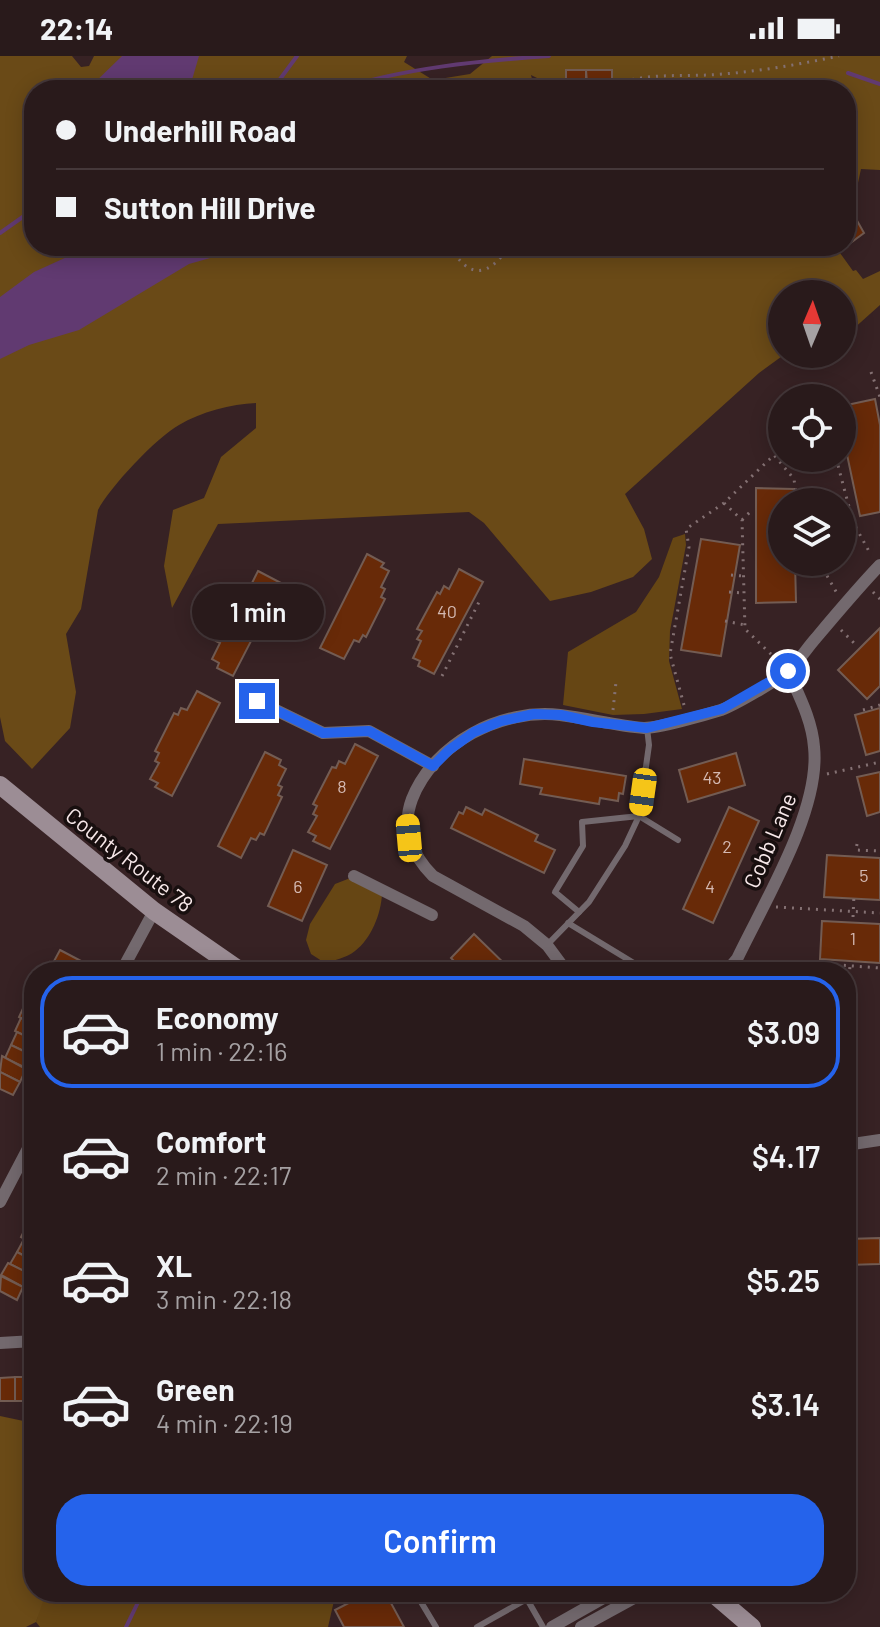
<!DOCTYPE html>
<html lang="en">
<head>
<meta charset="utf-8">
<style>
	body { margin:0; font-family:Barlow,sans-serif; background:#352728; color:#f1f3f6; height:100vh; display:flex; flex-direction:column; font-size:30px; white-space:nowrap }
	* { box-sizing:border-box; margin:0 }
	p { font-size:26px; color:#a5a1a3 }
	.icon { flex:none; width:44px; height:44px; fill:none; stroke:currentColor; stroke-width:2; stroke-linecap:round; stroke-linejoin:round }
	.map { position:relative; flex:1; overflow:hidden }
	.details { position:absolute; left:24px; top:906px; width:832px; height:640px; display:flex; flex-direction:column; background:#291a1b; border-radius:32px; box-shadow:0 4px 20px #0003,0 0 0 2px #45383a }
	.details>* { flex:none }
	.hud { position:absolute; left:24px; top:24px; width:832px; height:176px; border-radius:32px; box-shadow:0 4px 20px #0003,0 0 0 2px #45383a; display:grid; align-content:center; height:176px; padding:0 32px; background:#291a1b }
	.needle { width:52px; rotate:2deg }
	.fabs { position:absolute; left:768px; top:224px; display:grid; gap:16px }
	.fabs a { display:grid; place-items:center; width:88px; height:88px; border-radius:50%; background:#291a1b; box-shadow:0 4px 20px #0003,0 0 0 2px #45383a; font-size:40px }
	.end { position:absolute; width:36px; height:36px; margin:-18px; border:10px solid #2563eb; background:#fff; box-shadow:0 0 0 4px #fff }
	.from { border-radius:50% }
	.bubble { position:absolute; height:56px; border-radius:28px; background:#291a1b; box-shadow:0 4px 20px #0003,0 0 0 2px #45383a; font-size:26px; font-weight:600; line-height:56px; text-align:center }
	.car { position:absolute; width:24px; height:48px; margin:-24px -12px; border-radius:10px; box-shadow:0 0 6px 2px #0007; background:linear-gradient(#f5c518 24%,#345 0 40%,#f5c518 0 76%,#345 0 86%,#f5c518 0) }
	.hud b { display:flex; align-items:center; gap:28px; height:76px; font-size:30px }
	.hud b+b { border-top:2px solid #45383a }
	.hud i { width:20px; height:20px; background:#f1f3f6 }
	ul { padding:14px 0 0; list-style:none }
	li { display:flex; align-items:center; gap:24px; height:112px; margin:0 16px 12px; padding:0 16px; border:4px solid transparent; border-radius:32px }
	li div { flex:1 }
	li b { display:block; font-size:30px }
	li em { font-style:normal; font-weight:600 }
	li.current { border-color:#2563eb }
	li>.icon { width:72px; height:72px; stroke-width:1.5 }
	.cta { display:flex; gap:16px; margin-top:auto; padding:16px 32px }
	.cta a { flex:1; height:92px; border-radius:32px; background:#2563eb; color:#fff; font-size:32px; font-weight:600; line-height:92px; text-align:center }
	.status { display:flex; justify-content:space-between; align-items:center; height:56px; padding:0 40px; background:#291a1b; direction:ltr }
	.status svg { height:22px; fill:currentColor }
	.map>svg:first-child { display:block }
	.green { fill:#664614 }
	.forest { fill:#6a4a17 }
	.water { fill:#613a71 }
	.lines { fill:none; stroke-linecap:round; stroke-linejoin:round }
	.stream { stroke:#613a71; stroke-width:4 }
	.building { fill:#682a08; stroke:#735c53; stroke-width:2 }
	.path { stroke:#847173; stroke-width:3; stroke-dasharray:2 6; stroke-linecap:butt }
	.lane { stroke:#73696e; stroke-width:6 }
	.street { stroke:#73696e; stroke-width:12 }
	.secondary { stroke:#9c8d95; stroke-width:18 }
	.route { stroke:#2563eb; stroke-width:10 }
	.labels { text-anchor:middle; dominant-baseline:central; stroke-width:7; stroke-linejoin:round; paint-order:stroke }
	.number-label { font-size:18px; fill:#d4b9b2 }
	.street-label { font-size:22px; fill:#f8e9ea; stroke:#180f0f }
</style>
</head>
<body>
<div class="status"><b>22:14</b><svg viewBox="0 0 49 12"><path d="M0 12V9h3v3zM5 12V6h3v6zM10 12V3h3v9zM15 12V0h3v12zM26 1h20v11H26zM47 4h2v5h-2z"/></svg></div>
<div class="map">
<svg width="880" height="1571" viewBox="0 0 880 1571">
	<rect width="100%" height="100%" fill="#372224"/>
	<!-- green -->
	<g class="green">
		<polygon points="685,478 686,489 670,575 669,605 682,653 644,658 613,659 563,649 568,596 636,556 659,521 673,482"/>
		<path d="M358 819 382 838C381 858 371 883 355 895 346 902 335 904 325 907L311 898 306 884 310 868 335 828Z"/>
		<polygon points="44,1536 336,1536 328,1571 40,1571 36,1566"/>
	</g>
	<!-- forest -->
	<g class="forest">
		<path d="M0 0H72L81 11 89 10 94 0H407L404 6 433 24 470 18 492 0H880V114L861 113 856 136 846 131V34H544L543 25 531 19 532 23 519 34H34V190H835L853 215 856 214 863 223 880 215V249L842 283V238H782V298H785L759 317 625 438 644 473 652 503 633 521 591 536 550 545 484 467 469 456 218 468 172 552 164 510 173 454 204 442 221 401 256 372V347C231 348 201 356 179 369 157 381 109 432 98 454L81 553 66 578 76 636 70 672 32 713 5 685 0 661Z"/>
		<polygon points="0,1360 33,1367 34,1536 44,1536 45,1540 36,1566 26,1571 0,1571"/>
	</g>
	<!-- water -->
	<g class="water">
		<polygon points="122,0 199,0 189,34 87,34"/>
		<polygon points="91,190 253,190 189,208 79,274 29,289 0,303 0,241 34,216"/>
	</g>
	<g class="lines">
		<!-- stream -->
		<g class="stream">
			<polyline points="848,17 880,28"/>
			<polyline points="272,34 297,0"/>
			<path d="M336 34C404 12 478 5 549 0"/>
			<polyline points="0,177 34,153"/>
			<polyline points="126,1571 143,1536"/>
		</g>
	</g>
	<!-- building -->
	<g class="building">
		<rect x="566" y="14" width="20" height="20"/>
		<polygon points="586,14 612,14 612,27 587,27"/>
		<polygon points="846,153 848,156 851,154 864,177 849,188 846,184"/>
		<polygon points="875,343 880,369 880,456 860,460 842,375 842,350"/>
		<polygon points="756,432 794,433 794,446 782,446 782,506 795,506 796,546 756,547"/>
		<polygon points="701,483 740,489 721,600 681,594"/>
		<polygon points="367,498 384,507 381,511 389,515 381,531 385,533 381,541 385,543 366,581 363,579 359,586 354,584 344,603 320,592"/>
		<polygon points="459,513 483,526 434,618 418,610 420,605 413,602 421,585 417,583 422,575 417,573 437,536 440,538 444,530 449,533"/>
		<polygon points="258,515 281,527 233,620 217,612 219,607 212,603 220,587 216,585 221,577 216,575 236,538 239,539 243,532 248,535"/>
		<polygon points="880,572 880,630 867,643 838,614"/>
		<polygon points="197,635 220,647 172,740 155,731 158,727 150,723 159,707 155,705 159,697 155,695 174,657 178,659 181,652 187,654"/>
		<polygon points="880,652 880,695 866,699 855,659"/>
		<polygon points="355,688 378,700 330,793 313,785 316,780 308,776 317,760 313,758 317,750 313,748 332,711 336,712 339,705 345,708"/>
		<polygon points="265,696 281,704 279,709 286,713 278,729 282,731 278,739 282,741 264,779 260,777 256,784 251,782 241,802 218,790"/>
		<polygon points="736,697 745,729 688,746 679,714"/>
		<polygon points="524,703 626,720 623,738 619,737 618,745 600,742 599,748 540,738 542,732 520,728"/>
		<polygon points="880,716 880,756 867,760 857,721"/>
		<polygon points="466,751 482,759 485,753 538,779 535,785 555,794 544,817 451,772 459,756 463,758"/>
		<polygon points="729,751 759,765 713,867 683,853"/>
		<polygon points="293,794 327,809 302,865 268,850"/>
		<polygon points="827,799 880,802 880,844 824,841"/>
		<polygon points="822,865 880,868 880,907 820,903"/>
		<polygon points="474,878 513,916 465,916 451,902"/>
		<polygon points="60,894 83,906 78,916 71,916 53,907"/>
		<polygon points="50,906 71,916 45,916"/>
		<polygon points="25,948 34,952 34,969 19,961"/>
		<polygon points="21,962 34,969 34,984 15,975"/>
		<polygon points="17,976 34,984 34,1000 11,989"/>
		<polygon points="11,989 34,1000 28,1013 5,1002"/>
		<polygon points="2,1000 26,1013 20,1026 0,1016"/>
		<polygon points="0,1016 20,1026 13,1039 0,1033"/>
		<polygon points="28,1167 34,1170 34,1188 21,1181"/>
		<polygon points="880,1182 880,1208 847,1209 847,1183"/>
		<polygon points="24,1183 34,1188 34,1205 17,1196"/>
		<polygon points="17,1196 34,1205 33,1220 10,1208"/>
		<polygon points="8,1207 30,1218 23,1231 1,1219"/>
		<polygon points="1,1220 23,1231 17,1244 0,1235"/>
		<rect x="15" y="1321" width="15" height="24"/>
		<polygon points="15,1321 15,1345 0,1345 0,1322"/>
		<polygon points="370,1536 385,1536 404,1571 344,1571 335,1554"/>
	</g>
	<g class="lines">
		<!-- path -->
		<g class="path">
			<path d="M602 34C642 14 681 22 723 18 762 15 801 8 839 0"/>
			<path d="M450 190C469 225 490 220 509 190"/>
			<polyline points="871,316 880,341"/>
			<polyline points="836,402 853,466 871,499"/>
			<polyline points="724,447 742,464 745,573 777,604"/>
			<polyline points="742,464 750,456"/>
			<polyline points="819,506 838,539"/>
			<polyline points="731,519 743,520"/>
			<polyline points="729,536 744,537"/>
			<polyline points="873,536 880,543"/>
			<polyline points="725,565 745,569"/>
			<polyline points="841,574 857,590"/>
			<polyline points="442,620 481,542"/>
			<polyline points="684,649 670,598 689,491 686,473 724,447 774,399 794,423 797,446"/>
			<polyline points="613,654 616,626"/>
			<polyline points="863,654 880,649"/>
			<polyline points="827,718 880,706"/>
			<polyline points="857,788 856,794 880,795"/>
			<polyline points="776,851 880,857"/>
			<polyline points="853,861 854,839"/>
			<polyline points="812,916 813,907 880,912"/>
			<polyline points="849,921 850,910"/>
		</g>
		<!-- lane -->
		<g class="lane">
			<polyline points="579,856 555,836 583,790 582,766 639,760 678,784"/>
			<polyline points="568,867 642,912"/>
			<polyline points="547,889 589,846 625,790 639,760 649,689 647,672"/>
			<polyline points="415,1536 436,1571"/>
			<polyline points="523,1536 543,1571"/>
			<polyline points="477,1571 527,1543"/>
		</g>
		<!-- street -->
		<g class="street">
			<polyline points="257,645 323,677 369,675 433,710"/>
			<polyline points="354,820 432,859"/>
			<polyline points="121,916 154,855"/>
			<path d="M567 916 547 889 524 870 433 820C412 799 401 772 412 743 434 687 501 652 560 659 588 662 616 670 644 672 659 672 705 659 721 654 735 649 778 624 789 614 799 605 807 592 816 582 837 557 858 532 880 509"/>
			<path d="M726 916 737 903C764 846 821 754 814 691 812 664 799 640 788 615"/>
			<polyline points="846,1089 880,1084"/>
			<polyline points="0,1146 34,1081"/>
			<polyline points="0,1287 34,1285"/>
			<polyline points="552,1571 614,1536"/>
			<polyline points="581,1571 645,1536"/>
		</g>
		<!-- secondary -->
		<g class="secondary">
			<polyline points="0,729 154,855 242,916"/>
			<polyline points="711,1536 752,1571"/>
		</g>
	</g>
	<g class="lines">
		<!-- route -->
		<polyline class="route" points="257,645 323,677 369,675 433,710 449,694 474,676 501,665 534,658 561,659 593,666 647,672 722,653 788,615"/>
	</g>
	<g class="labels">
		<!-- number labels -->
		<g class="number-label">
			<text x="447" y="555">40</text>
			<text x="712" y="721">43</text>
			<text x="342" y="730">8</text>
			<text x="727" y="790">2</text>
			<text x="864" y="819">5</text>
			<text x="298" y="830">6</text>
			<text x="710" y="830">4</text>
			<text x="853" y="882">1</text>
		</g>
		<!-- street labels -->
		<g class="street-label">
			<text transform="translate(769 784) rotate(-67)">Cobb Lane</text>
			<text transform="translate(130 803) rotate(38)">County Route 78</text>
		</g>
	</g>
</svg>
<div class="fabs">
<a><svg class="needle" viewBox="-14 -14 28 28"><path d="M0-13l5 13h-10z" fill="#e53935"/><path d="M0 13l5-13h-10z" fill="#a5a1a3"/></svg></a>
<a><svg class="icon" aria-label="locate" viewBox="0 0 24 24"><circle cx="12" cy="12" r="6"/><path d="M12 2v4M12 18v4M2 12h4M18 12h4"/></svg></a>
<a><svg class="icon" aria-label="layers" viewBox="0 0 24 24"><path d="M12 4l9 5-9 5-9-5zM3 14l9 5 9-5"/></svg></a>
</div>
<i class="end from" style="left:788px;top:615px"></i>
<i class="end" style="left:257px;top:645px"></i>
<div class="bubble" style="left:192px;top:528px;width:132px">1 min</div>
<i class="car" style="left:643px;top:736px;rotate:188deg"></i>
<i class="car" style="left:409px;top:782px;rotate:355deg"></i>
<div class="hud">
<b><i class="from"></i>Underhill Road</b>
<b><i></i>Sutton Hill Drive</b>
</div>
<section class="details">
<ul>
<li class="current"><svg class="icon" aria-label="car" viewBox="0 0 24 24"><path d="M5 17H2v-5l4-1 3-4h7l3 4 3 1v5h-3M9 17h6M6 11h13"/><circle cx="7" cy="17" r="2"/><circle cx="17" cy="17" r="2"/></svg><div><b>Economy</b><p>1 min · 22:16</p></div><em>$3.09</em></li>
<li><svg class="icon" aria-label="car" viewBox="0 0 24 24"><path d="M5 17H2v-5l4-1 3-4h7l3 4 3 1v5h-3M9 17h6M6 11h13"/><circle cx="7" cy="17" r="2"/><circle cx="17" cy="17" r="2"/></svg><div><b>Comfort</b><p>2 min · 22:17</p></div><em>$4.17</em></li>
<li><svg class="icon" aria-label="car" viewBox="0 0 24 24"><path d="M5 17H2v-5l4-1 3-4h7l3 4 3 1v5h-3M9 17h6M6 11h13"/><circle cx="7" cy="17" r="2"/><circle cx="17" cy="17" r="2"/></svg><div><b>XL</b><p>3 min · 22:18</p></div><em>$5.25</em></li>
<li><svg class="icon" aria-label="car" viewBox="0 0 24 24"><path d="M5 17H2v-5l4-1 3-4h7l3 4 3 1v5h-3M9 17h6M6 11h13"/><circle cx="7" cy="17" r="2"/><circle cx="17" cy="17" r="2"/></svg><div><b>Green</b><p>4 min · 22:19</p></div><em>$3.14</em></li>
</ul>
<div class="cta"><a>Confirm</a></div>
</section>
</div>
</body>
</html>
